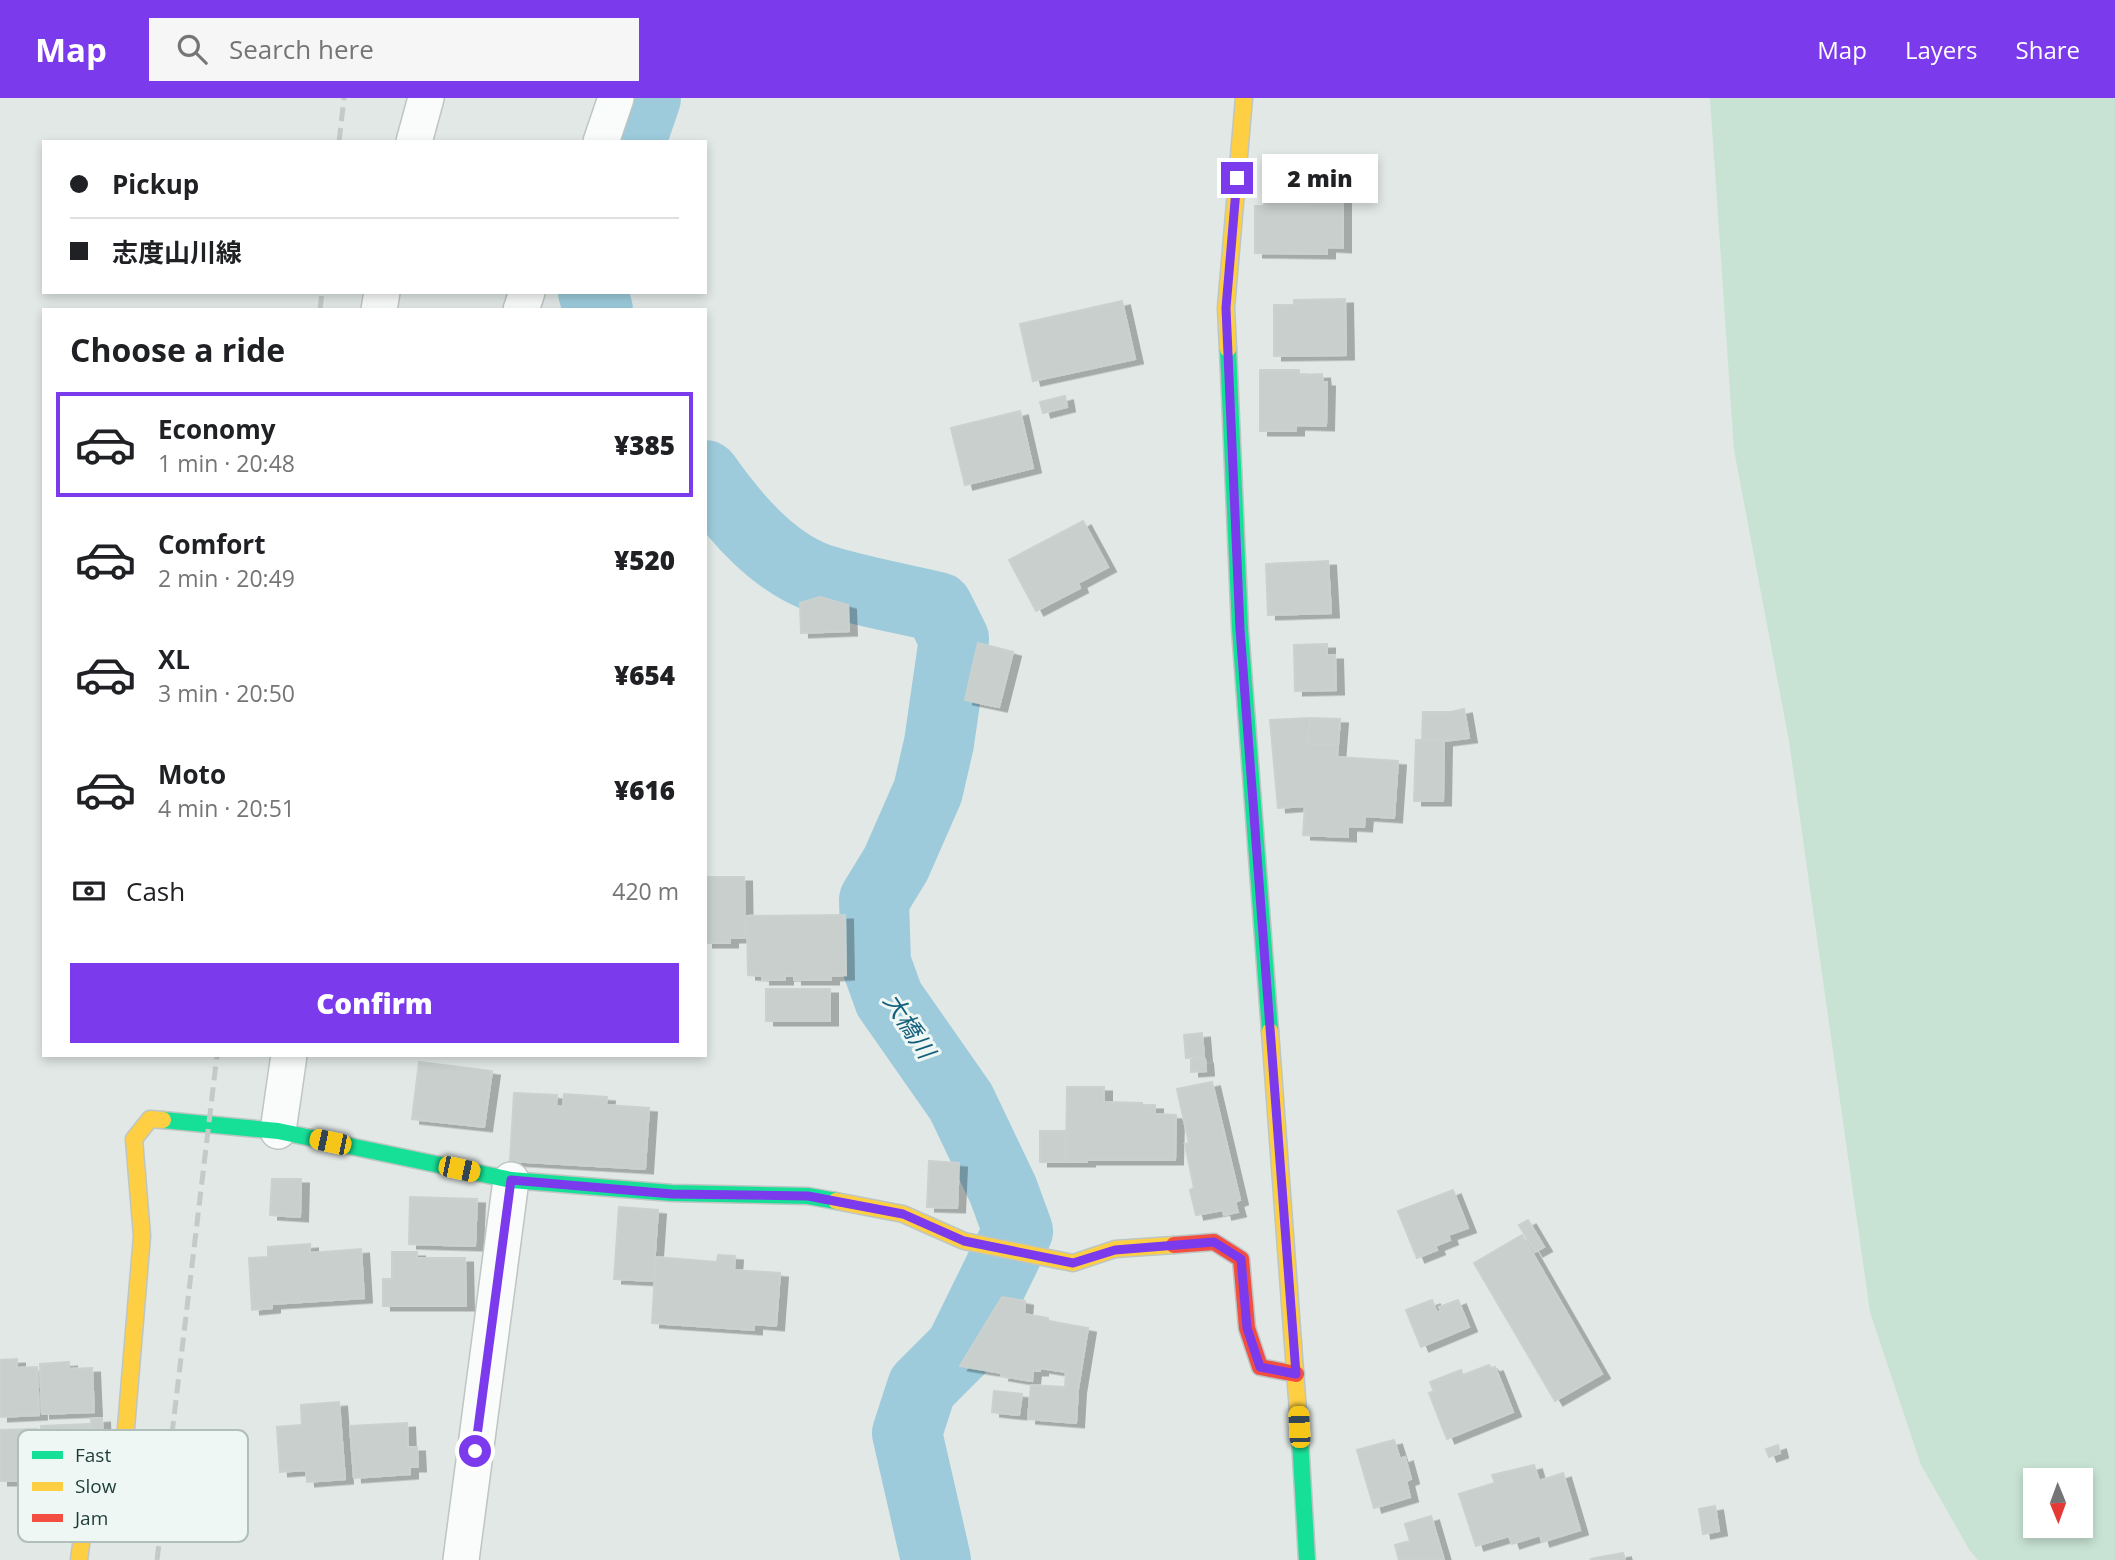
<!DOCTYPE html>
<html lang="en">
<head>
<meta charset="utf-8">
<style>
	body { margin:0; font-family:"Open Sans","Noto Sans JP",sans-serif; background:#f6f6f6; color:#202124; height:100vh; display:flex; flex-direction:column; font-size:26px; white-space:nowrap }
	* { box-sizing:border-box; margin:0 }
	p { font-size:23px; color:#757577 }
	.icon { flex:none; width:38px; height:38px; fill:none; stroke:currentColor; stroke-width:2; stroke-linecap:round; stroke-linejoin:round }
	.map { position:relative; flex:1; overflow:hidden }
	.panel { position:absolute; left:42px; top:210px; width:665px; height:749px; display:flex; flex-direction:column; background:#fff; border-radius:0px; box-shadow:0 4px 10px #0003 }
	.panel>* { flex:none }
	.top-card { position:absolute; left:42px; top:42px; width:665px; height:154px; border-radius:0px; box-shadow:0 4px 10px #0003; display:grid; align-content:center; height:154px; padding:0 28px; background:#fff }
	.needle { width:46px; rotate:179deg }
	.fabs { position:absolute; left:2023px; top:1370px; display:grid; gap:14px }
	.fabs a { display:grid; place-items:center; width:70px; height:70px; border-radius:0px; background:#fff; box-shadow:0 4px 10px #0003; font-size:35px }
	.end { position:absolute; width:32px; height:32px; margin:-16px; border:9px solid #7c3aed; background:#fff; box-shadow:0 0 0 4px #fff }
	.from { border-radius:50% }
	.bubble { position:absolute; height:49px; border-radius:0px; background:#fff; box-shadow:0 4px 10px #0003; font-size:23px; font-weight:800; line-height:49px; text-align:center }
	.car { position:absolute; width:21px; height:42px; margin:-21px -10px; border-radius:9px; box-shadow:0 0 5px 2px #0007; background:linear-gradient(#f5c518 24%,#345 0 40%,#f5c518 0 76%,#345 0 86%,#f5c518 0) }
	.top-card b { display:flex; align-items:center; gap:24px; height:66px; font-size:26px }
	.top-card b+b { border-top:2px solid #e0e0e0 }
	.top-card i { width:18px; height:18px; background:#202124 }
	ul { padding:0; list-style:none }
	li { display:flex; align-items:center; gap:21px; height:105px; margin:0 14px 10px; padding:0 14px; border:4px solid transparent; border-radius:0px }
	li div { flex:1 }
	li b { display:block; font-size:26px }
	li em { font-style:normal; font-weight:800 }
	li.selected { border-color:#7c3aed }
	li>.icon { width:63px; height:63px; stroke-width:1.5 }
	h2 { padding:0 28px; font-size:32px; line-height:84px }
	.pay { display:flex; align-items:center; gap:18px; height:77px; padding:0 28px; font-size:26px }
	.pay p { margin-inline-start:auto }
	.primary-button { display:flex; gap:14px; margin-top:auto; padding:14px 28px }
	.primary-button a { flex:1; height:80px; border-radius:0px; background:#7c3aed; color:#fff; font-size:28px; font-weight:800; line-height:80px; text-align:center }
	header { display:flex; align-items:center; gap:42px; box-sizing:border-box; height:98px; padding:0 35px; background:#7c3aed; color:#fff }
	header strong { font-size:33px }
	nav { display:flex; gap:38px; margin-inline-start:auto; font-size:24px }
	.search { width:490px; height:63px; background:#f6f6f6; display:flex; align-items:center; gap:18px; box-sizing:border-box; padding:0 24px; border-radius:0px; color:#757577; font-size:26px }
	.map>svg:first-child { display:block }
	.green { fill:#c8e3d4; fill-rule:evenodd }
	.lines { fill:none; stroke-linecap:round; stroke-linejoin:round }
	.river { stroke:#9dcbdb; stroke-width:70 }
	.building { fill:#c8cfcd; stroke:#cad1cf; stroke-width:2; filter:url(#shadow) }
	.street-casing { stroke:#bec5c3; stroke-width:38 }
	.fast-casing { stroke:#bdc6c3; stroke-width:19 }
	.slow-casing { stroke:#bdc6c3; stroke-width:19 }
	.jam-casing { stroke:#bdc6c3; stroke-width:19 }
	.street { stroke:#fafcfb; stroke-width:35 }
	.fast { stroke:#16e098; stroke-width:16 }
	.slow { stroke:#ffcf43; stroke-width:16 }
	.jam { stroke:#f24e42; stroke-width:16 }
	.rail { stroke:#c5cac9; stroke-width:5; stroke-dasharray:14 7; stroke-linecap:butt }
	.route { stroke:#7c3aed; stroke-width:9 }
	.labels { text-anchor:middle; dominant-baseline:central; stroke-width:6; stroke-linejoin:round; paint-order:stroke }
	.water-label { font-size:24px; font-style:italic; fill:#135f7c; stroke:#eef7f4 }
	.key { fill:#eef7f4; stroke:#b0bfbb; stroke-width:2 }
	.key-label { font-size:19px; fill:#1e3c37 }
</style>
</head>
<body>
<header>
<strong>Map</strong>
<div class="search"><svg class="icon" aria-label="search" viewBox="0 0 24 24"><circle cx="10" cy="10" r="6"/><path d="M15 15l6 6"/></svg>Search here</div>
<nav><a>Map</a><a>Layers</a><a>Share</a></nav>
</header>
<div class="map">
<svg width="2115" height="1462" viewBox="0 0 2115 1462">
	<defs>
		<filter id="shadow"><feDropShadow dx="8" dy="4.5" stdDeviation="0" flood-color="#0004"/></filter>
	</defs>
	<rect width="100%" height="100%" fill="#e1e8e6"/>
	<!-- green -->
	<path class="green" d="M1710 0H2115V1462H1978L1970 1453 1921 1367 1870 1214 1789 643 1734 352ZM2035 1382H2081V1428H2035Z"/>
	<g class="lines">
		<!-- river -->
		<g class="river">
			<polyline points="631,44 646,0"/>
			<polyline points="593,194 598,212"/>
			<path d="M705 377C734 418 772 464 821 481 859 493 899 500 938 509L954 541 939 645 928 693 896 766 874 802 876 865 889 901 961 1004 1003 1092 1018 1133 960 1251 922 1289 907 1335 936 1462"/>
		</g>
	</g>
	<!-- building -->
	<g class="building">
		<rect x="1264" y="91" width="46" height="17"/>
		<polygon points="1310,100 1343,100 1343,150 1327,149 1327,156 1255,155 1255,108 1310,108"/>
		<polygon points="1345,201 1346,257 1274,258 1274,207 1294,207 1294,202"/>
		<polygon points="1122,203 1135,261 1033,283 1020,226"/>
		<polygon points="1260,272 1299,272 1299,277 1322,276 1323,284 1327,284 1326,328 1296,327 1296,333 1260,333"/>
		<polygon points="1065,298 1067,309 1043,315 1040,304"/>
		<polygon points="1020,313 1033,370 965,387 951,330"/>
		<polygon points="1083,423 1108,469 1078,485 1080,490 1036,513 1009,462"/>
		<polygon points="1328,463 1331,515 1268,517 1266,466"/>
		<polygon points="820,499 848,507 849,533 801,535 800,505"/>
		<polygon points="978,545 1013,554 999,609 965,602"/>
		<polygon points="1327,546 1327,557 1335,557 1336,592 1295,593 1294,547"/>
		<polygon points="1464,611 1469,640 1444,643 1422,642 1423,614 1451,614"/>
		<polygon points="1310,620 1308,646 1338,647 1337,659 1398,663 1394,720 1365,718 1364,729 1348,728 1348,739 1303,737 1305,708 1278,710 1270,622"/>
		<polygon points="1310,620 1340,621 1338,647 1308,646"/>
		<polygon points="1416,642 1444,643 1443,703 1414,703"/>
		<polygon points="705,779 744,779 745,840 730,840 730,845 705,845"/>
		<polygon points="845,817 846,877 831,878 831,882 794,882 794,878 785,878 785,882 762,882 762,878 748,877 747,818"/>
		<rect x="766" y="891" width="64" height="32"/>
		<polygon points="1202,935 1204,959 1186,960 1184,937"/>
		<polygon points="1205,961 1206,973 1191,974 1191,962"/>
		<polygon points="419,964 492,973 484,1029 412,1021"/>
		<polygon points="1212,984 1240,1102 1235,1104 1238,1114 1224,1117 1223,1112 1196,1117 1190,1092 1194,1090 1185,1046 1189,1045 1177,991"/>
		<polygon points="1067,989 1104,989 1104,1004 1142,1005 1142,1007 1155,1007 1155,1016 1176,1017 1175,1062 1087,1062 1087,1064 1066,1064"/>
		<polygon points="514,995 557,997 556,1008 563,1009 564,996 607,999 606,1007 649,1010 645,1071 510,1063"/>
		<rect x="1040" y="1033" width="26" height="31"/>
		<polygon points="929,1063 959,1065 957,1110 927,1109"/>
		<polygon points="272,1081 301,1081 300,1119 270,1117"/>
		<polygon points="1453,1092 1468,1130 1448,1137 1450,1142 1435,1148 1437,1152 1417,1160 1398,1113"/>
		<polygon points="410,1099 477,1101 475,1148 409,1146"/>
		<polygon points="619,1109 658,1112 653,1183 614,1181"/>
		<polygon points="1528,1122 1544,1149 1535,1154 1519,1127"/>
		<polygon points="1522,1137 1602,1276 1555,1303 1474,1165"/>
		<polygon points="310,1146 310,1155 361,1151 364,1200 272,1206 272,1210 252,1212 249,1160 268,1159 268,1149"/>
		<polygon points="392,1154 417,1154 417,1160 465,1160 466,1208 383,1208 383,1181 392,1181"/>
		<polygon points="718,1157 735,1158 734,1172 780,1175 776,1228 754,1226 754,1232 652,1225 656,1159 717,1164"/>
		<polygon points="1002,1199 1025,1203 1024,1216 1048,1220 1048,1223 1088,1230 1078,1291 1076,1325 1028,1321 1031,1287 1065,1289 1066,1274 1040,1270 1040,1273 1033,1273 1032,1283 1001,1278 1002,1275 960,1268"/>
		<polygon points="1432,1202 1437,1215 1441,1213 1439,1209 1458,1202 1469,1229 1421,1249 1406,1212"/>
		<polygon points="17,1261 17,1270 37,1269 39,1317 0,1319 0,1262"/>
		<polygon points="69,1264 69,1271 92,1270 94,1314 42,1316 40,1266"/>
		<polygon points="1489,1267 1491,1270 1495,1269 1513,1314 1447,1341 1429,1295 1434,1293 1430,1284 1461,1272 1463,1277"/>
		<polygon points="994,1293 1022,1296 1019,1317 992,1314"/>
		<polygon points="339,1304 345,1381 307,1384 306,1372 280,1374 277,1329 302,1327 301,1307"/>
		<polygon points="102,1320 104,1371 94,1371 91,1321"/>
		<polygon points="407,1325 408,1349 417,1349 418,1369 410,1369 410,1376 354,1380 350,1328"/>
		<polygon points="90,1326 91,1378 71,1379 71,1382 43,1382 41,1328"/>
		<polygon points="37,1331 38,1374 23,1375 23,1383 0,1383 0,1332"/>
		<polygon points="1394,1342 1400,1361 1405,1359 1411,1381 1406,1383 1410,1399 1374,1410 1357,1352"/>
		<polygon points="1778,1347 1780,1355 1769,1359 1766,1351"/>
		<polygon points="1534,1367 1539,1383 1563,1375 1580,1432 1542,1444 1540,1437 1512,1446 1509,1438 1476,1448 1459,1396 1495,1385 1492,1377"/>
		<polygon points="1715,1408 1719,1433 1703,1436 1699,1411"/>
		<polygon points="1431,1418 1444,1462 1399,1462 1395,1447 1410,1443 1405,1426"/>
		<polygon points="1623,1455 1625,1462 1592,1462 1591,1461"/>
	</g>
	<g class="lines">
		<!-- street casing -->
		<g class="street-casing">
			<g id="street">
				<polyline points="414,44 426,0"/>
				<polyline points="601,44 616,0"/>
				<polyline points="379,212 382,194"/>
				<polyline points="521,212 527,194"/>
				<polyline points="278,1033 289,957"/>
				<polyline points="461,1462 511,1082"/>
			</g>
		</g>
		<!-- fast casing -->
		<g class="fast-casing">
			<g id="fast">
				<polyline points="1228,251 1240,531 1270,933"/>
				<polyline points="163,1022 278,1033 511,1082 672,1095 808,1098 836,1103"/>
				<polyline points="1300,1341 1307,1462"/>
			</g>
		</g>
		<!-- slow casing -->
		<g class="slow-casing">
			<g id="slow">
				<polyline points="1228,251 1226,210 1244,0"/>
				<polyline points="1270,933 1300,1341"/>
				<polyline points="836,1103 903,1116 964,1143 1073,1165 1115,1151 1174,1147"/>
				<polyline points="79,1462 85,1417 114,1390 125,1342 142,1138 134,1041 150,1021 163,1022"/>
			</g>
		</g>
		<!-- jam casing -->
		<g class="jam-casing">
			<polyline id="jam" points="1174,1147 1214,1144 1241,1161 1247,1230 1260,1269 1296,1276"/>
		</g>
		<!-- street -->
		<use href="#street" class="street"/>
		<!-- fast -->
		<use href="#fast" class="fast"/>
		<!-- slow -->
		<use href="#slow" class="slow"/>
		<!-- jam -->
		<use href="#jam" class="jam"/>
		<!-- rail -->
		<g class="rail">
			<polyline points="339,44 344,0"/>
			<polyline points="320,212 322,194"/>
			<polyline points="157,1462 217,957"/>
		</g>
	</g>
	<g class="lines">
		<!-- route -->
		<polyline class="route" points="475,1353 511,1082 672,1096 808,1098 903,1116 964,1143 1073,1165 1115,1152 1214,1144 1241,1161 1247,1230 1260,1269 1296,1276 1240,531 1226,210 1237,80"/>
	</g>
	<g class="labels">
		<!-- water labels -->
		<g class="water-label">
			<text transform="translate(910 927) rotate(57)">大橋川</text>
		</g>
	</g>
	<!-- legend -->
	<rect x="18" y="1332" width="230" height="112" rx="10" class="key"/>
	<rect x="32" y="1353" width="31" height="8" fill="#16e098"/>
	<rect x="32" y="1384" width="31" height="9" fill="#ffcf43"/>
	<rect x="32" y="1416" width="31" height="8" fill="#f24e42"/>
	<g class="key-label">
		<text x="75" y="1364">Fast</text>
		<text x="75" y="1395">Slow</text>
		<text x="75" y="1427">Jam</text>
	</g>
</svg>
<div class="fabs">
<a><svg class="needle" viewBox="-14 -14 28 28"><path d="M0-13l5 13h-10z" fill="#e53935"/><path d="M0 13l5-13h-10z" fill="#757577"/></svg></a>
</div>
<i class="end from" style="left:475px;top:1353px"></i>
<i class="end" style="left:1237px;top:80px"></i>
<div class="bubble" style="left:1262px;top:56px;width:116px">2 min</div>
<i class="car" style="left:330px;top:1044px;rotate:282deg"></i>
<i class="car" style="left:459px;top:1071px;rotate:102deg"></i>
<i class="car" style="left:1299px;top:1329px;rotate:357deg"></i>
<div class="top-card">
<b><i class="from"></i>Pickup</b>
<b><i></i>志度山川線</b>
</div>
<section class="panel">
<h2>Choose a ride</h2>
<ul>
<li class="selected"><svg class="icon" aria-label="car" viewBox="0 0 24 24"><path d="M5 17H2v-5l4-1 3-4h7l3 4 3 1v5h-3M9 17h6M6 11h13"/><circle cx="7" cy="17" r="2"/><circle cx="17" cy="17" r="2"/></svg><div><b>Economy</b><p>1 min · 20:48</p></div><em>¥385</em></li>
<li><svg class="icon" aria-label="car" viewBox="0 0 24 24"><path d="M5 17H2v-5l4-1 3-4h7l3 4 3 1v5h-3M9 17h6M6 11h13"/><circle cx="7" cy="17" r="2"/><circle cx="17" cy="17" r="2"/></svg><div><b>Comfort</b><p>2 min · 20:49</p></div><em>¥520</em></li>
<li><svg class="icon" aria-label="car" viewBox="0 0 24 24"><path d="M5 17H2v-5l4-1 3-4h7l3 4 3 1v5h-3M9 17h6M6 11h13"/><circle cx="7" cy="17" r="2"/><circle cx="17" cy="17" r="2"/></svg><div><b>XL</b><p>3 min · 20:50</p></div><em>¥654</em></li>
<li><svg class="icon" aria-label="car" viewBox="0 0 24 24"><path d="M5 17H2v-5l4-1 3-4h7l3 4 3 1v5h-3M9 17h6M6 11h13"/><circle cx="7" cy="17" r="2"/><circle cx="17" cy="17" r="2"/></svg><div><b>Moto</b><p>4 min · 20:51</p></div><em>¥616</em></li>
</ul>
<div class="pay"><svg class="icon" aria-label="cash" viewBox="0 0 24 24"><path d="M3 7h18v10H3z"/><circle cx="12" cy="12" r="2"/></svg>Cash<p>420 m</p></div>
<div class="primary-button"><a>Confirm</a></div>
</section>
</div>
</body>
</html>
